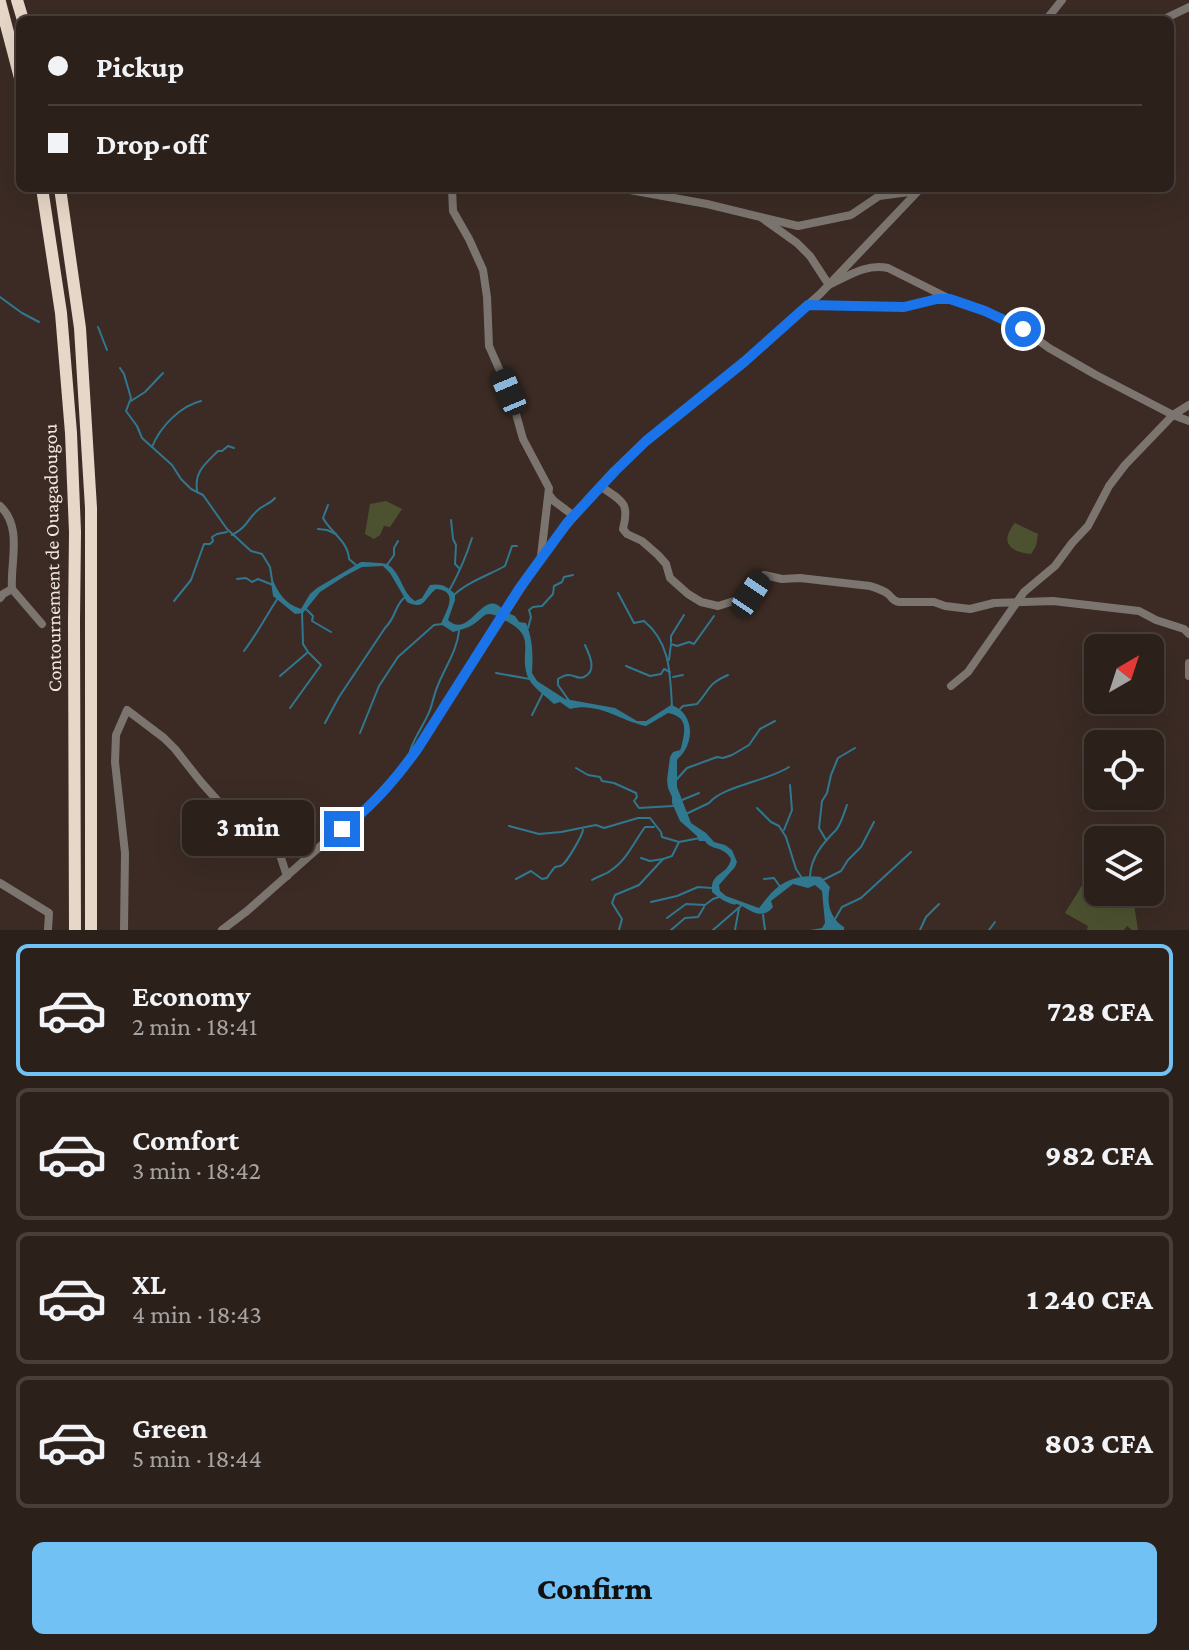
<!DOCTYPE html>
<html lang="en">
<head>
<meta charset="utf-8">
<style>
	body { margin:0; font-family:"Crimson Pro",serif; background:#342824; color:#f1f3f6; height:100vh; display:flex; flex-direction:column; font-size:30px; white-space:nowrap }
	* { box-sizing:border-box; margin:0 }
	p { font-size:26px; color:#a6a3a3 }
	.icon { flex:none; width:44px; height:44px; fill:none; stroke:currentColor; stroke-width:2; stroke-linecap:round; stroke-linejoin:round }
	.map { position:relative; height:930px; overflow:hidden }
	.panel { display:flex; flex-direction:column; background:#2c201b; flex:1 }
	.panel>* { flex:none }
	.banner { position:absolute; left:16px; top:16px; width:1158px; height:176px; border-radius:12px; box-shadow:0 8px 32px #0002,0 0 0 2px #483e3a; display:grid; align-content:center; height:176px; padding:0 32px; background:#2c201b }
	.needle { width:52px; rotate:39deg }
	.controls { position:absolute; left:1084px; top:634px; display:grid; gap:16px }
	.controls a { display:grid; place-items:center; width:80px; height:80px; border-radius:12px; background:#2c201b; box-shadow:0 8px 32px #0002,0 0 0 2px #483e3a; font-size:40px }
	.end { position:absolute; width:36px; height:36px; margin:-18px; border:10px solid #1a73e8; background:#fff; box-shadow:0 0 0 4px #fff }
	.from { border-radius:50% }
	.bubble { position:absolute; height:56px; border-radius:12px; background:#2c201b; box-shadow:0 8px 32px #0002,0 0 0 2px #483e3a; font-size:26px; font-weight:800; line-height:56px; text-align:center }
	.car { position:absolute; width:24px; height:48px; margin:-24px -12px; border-radius:10px; box-shadow:0 0 6px 2px #0007; background:linear-gradient(#222 24%,#8ab4d8 0 40%,#222 0 76%,#8ab4d8 0 86%,#222 0) }
	.banner b { display:flex; align-items:center; gap:28px; height:76px; font-size:30px }
	.banner b+b { border-top:2px solid #483e3a }
	.banner i { width:20px; height:20px; background:#f1f3f6 }
	ul { padding:14px 0 0; list-style:none }
	li { display:flex; align-items:center; gap:24px; height:132px; margin:0 16px 12px; padding:0 16px; border:4px solid #483e3a; border-radius:12px }
	li div { flex:1 }
	li b { display:block; font-size:30px }
	li em { font-style:normal; font-weight:800 }
	li.current { border-color:#72c1f5 }
	li>.icon { width:72px; height:72px; stroke-width:1.5 }
	.button { display:flex; gap:16px; margin-top:auto; padding:16px 32px }
	.button a { flex:1; height:92px; border-radius:12px; background:#72c1f5; color:#111; font-size:32px; font-weight:800; line-height:92px; text-align:center }
	.map>svg:first-child { display:block }
	.green { fill:#4c5230 }
	.water { fill:#307790 }
	.lines { fill:none; stroke-linecap:round; stroke-linejoin:round }
	.stream { stroke:#307790; stroke-width:2 }
	.minor { stroke:#7c756f; stroke-width:8 }
	.highway { stroke:#e7d7c8; stroke-width:12 }
	.route { stroke:#1a73e8; stroke-width:10 }
	.labels { text-anchor:middle; dominant-baseline:central; stroke-width:6; stroke-linejoin:round; paint-order:stroke }
	.street-label { font-size:20px; fill:#f1e7e2; stroke:#3b2b24 }
</style>
</head>
<body>
<div class="map">
<svg width="1189" height="930" viewBox="0 0 1189 930">
	<rect width="100%" height="100%" fill="#3b2b24"/>
	<!-- green -->
	<g class="green">
		<polygon points="386,501 402,509 390,527 384,526 380,535 374,539 365,534 370,504"/>
		<path d="M1015 523 1038 534 1036 546 1031 554C1010 552 999 542 1015 523Z"/>
		<polygon points="1092,869 1098,871 1098,892 1132,892 1138,930 1132,930 1127,926 1124,930 1087,930 1088,926 1065,913"/>
	</g>
	<!-- water -->
	<g class="water">
		<path d="M361 562C365 562 384 563 387 564 401 572 402 593 415 601L422 598 430 585C441 583 447 586 455 594V600L448 620C471 641 483 584 504 611L499 617C484 610 485 617 474 624 468 628 460 630 453 632L441 624C446 611 460 591 436 589 424 598 425 611 407 602L390 573 383 566 362 567 345 576 320 592 303 613 295 614 273 596 271 582 272 578C278 593 285 604 301 609L310 594 317 588Z"/>
		<path d="M508 613 515 616 519 622 526 623C533 640 533 655 532 673L537 681 565 699 615 708 637 721H646L671 705C690 711 695 733 685 750 683 754 679 757 677 760V787L691 823 706 833 714 842 725 845 732 850 737 862 735 867 719 885 720 891 726 896 759 908C762 905 764 901 767 898 781 880 799 874 821 877L830 887C826 903 830 918 844 927V930H810L822 928 825 923 822 891 815 885 808 888 793 884 771 901 773 907C763 919 754 913 742 906 731 901 741 907 729 903 723 901 717 896 712 892 710 871 727 877 731 859 723 845 711 851 705 841H699L697 836 680 821 672 803V797L668 788 667 780 670 757 673 752 680 750 681 748C685 731 689 717 668 713L646 726C621 721 597 701 570 709L560 702 554 704C546 696 531 687 527 675 519 650 538 636 504 620Z"/>
	</g>
	<g class="lines">
		<!-- stream -->
		<g class="stream">
			<polyline points="0,297 22,313 39,322"/>
			<polyline points="98,327 107,350"/>
			<polyline points="120,368 124,374 131,398 126,411 137,426 142,438 172,465 181,479 191,489 203,495 227,529 251,551 262,554 270,567 272,580"/>
			<polyline points="131,401 145,392 163,373"/>
			<path d="M152 447C160 427 180 406 201 401"/>
			<path d="M197 491C194 472 205 464 218 451H222L228 446 234 448"/>
			<path d="M328 505 323 518C331 533 348 541 349 559L357 566"/>
			<polyline points="451,520 453,539 456,545 455,564 459,568"/>
			<polyline points="318,529 327,530 336,534"/>
			<path d="M232 535C249 526 246 520 258 510 263 505 270 504 275 498"/>
			<polyline points="387,565 394,555 394,548 398,541"/>
			<polyline points="237,579 246,578 252,582 258,579 273,585"/>
			<path d="M449 591C459 573 466 557 472 538"/>
			<path d="M618 593 634 623 644 621C671 643 670 675 672 707"/>
			<path d="M453 596C465 583 489 575 505 566L512 546H517"/>
			<polyline points="174,601 191,580 204,544 210,544 213,541 212,537 217,534 227,532"/>
			<polyline points="305,608 313,616 312,621 331,632"/>
			<polyline points="528,628 531,617 529,610 533,607 542,606 553,594 554,586 562,582 564,577 573,575"/>
			<polyline points="671,642 671,636 684,615"/>
			<path d="M244 651C257 634 266 616 278 598"/>
			<polyline points="669,660 671,644 677,646 689,642 694,644 714,616"/>
			<polyline points="626,666 650,676 661,674 664,669 670,672"/>
			<polyline points="496,673 530,679"/>
			<polyline points="280,676 308,652 303,644 302,611"/>
			<polyline points="673,677 683,675"/>
			<path d="M570 702 558 685V679C573 669 575 681 584 677 598 671 589 654 585 645"/>
			<polyline points="290,708 321,665 309,653"/>
			<path d="M680 709 683 706 697 704C710 690 707 684 728 675"/>
			<polyline points="532,715 544,691"/>
			<path d="M325 723 339 697 385 628C397 616 394 606 405 597"/>
			<polyline points="360,733 379,686 398,657 434,625 443,624"/>
			<path d="M410 751C415 736 424 725 430 710 433 702 434 694 438 685 445 667 457 651 459 631"/>
			<polyline points="576,768 588,775 600,777 602,781 614,783 636,793 637,797 634,801 639,808 673,806"/>
			<polyline points="677,779 687,768 717,757 723,758 732,755 749,745 760,729 775,721"/>
			<polyline points="682,800 699,793"/>
			<polyline points="757,808 771,822 779,826 786,837 796,869 802,878"/>
			<path d="M686 814 709 803C723 786 768 781 789 767"/>
			<polyline points="509,826 539,834 561,832 596,825 604,828 638,818 650,818 661,832 662,837 679,842 700,838"/>
			<polyline points="784,830 792,810 790,785"/>
			<polyline points="826,840 819,828 822,801 827,793 831,775 838,758 855,748"/>
			<polyline points="641,858 650,861 663,859"/>
			<path d="M810 876C811 857 823 843 836 830 841 824 844 813 847 805"/>
			<path d="M516 879 531 871 542 879 547 878C548 876 554 868 555 867 557 866 560 867 562 865 567 862 582 836 583 830"/>
			<polyline points="764,879 774,878 781,888"/>
			<path d="M592 880C598 876 605 875 610 871 627 860 634 842 645 827H654"/>
			<polyline points="823,880 841,871 848,860 861,847 874,822"/>
			<polyline points="651,902 677,896 698,887 711,888"/>
			<polyline points="763,915 765,930"/>
			<polyline points="667,918 686,904 705,905 713,899 719,897"/>
			<polyline points="835,919 842,907 861,898 911,852"/>
			<polyline points="619,930 622,919 612,903 615,895 639,885 663,859 672,856 679,842"/>
			<polyline points="671,930 685,918 698,917 704,907"/>
			<polyline points="713,930 742,905"/>
			<polyline points="735,930 739,908"/>
			<polyline points="920,930 926,917 939,904"/>
			<polyline points="989,930 995,922"/>
		</g>
		<!-- minor -->
		<g class="minor">
			<polyline points="1046,20 1062,0"/>
			<polyline points="1162,20 1189,7"/>
			<polyline points="452,188 453,211 469,239 483,270 487,297 489,346 511,396 523,439 549,488 541,556"/>
			<polyline points="619,188 707,204 798,226 851,215 879,196 917,191"/>
			<path d="M762 218 797 243 810 256 829 285C848 276 867 263 888 268L950 299 985 311 1023 329 1049 348 1096 375 1173 415 1189 421"/>
			<polyline points="808,305 904,307 937,299 945,299"/>
			<path d="M600 486C622 501 630 502 623 529L627 534 642 541 658 555 666 564 670 578 688 594 701 602 718 606 747 597 751 594 764 575 782 579 800 578 870 586C876 588 883 590 888 594 893 598 892 601 899 602H934L945 606 970 609 994 603 1053 601 1139 611 1156 620 1184 629 1189 634"/>
			<polyline points="550,496 554,501 574,516"/>
			<path d="M0 506C23 527 10 562 12 589L42 624"/>
			<polyline points="0,598 3,594 12,589"/>
			<polyline points="1189,663 1189,676"/>
			<polyline points="951,686 968,672 1024,592 1055,566 1072,543 1088,526 1109,486 1125,465 1173,415 1189,405"/>
			<polyline points="0,883 49,913 48,930"/>
			<polyline points="124,930 125,853 115,762 116,735 127,710 164,738 175,749 201,782 225,809 261,841 266,843 272,842 276,843 287,876"/>
			<polyline points="222,930 247,911 324,843 359,816 399,774 418,748 541,557 588,499 615,471 646,441 744,362 820,294 921,188"/>
		</g>
		<!-- highway -->
		<g class="highway">
			<polyline points="17,0 23,20"/>
			<polyline points="0,2 20,78"/>
			<polyline points="42,188 61,313 71,433 75,532 74,621 75,930"/>
			<polyline points="60,188 80,328 91,508 91,930"/>
		</g>
	</g>
	<g class="lines">
		<!-- route -->
		<path class="route" d="M342 829C372 807 396 779 418 748L519 589 567 523 615 471 646 441 744 362 808 305 904 307 937 299H950L985 311 1023 329"/>
	</g>
	<g class="labels">
		<!-- street labels -->
		<g class="street-label">
			<text transform="translate(52 558) rotate(-91)">Contournement de Ouagadougou</text>
		</g>
	</g>
</svg>
<div class="controls">
<a><svg class="needle" viewBox="-14 -14 28 28"><path d="M0-13l5 13h-10z" fill="#e53935"/><path d="M0 13l5-13h-10z" fill="#a6a3a3"/></svg></a>
<a><svg class="icon" aria-label="locate" viewBox="0 0 24 24"><circle cx="12" cy="12" r="6"/><path d="M12 2v4M12 18v4M2 12h4M18 12h4"/></svg></a>
<a><svg class="icon" aria-label="layers" viewBox="0 0 24 24"><path d="M12 4l9 5-9 5-9-5zM3 14l9 5 9-5"/></svg></a>
</div>
<i class="end from" style="left:1023px;top:329px"></i>
<i class="end" style="left:342px;top:829px"></i>
<div class="bubble" style="left:182px;top:800px;width:132px">3 min</div>
<i class="car" style="left:509px;top:392px;rotate:337deg"></i>
<i class="car" style="left:751px;top:594px;rotate:34deg"></i>
<div class="banner">
<b><i class="from"></i>Pickup</b>
<b><i></i>Drop-off</b>
</div>
</div>
<section class="panel">
<ul>
<li class="current"><svg class="icon" aria-label="car" viewBox="0 0 24 24"><path d="M5 17H2v-5l4-1 3-4h7l3 4 3 1v5h-3M9 17h6M6 11h13"/><circle cx="7" cy="17" r="2"/><circle cx="17" cy="17" r="2"/></svg><div><b>Economy</b><p>2 min · 18:41</p></div><em>728 CFA</em></li>
<li><svg class="icon" aria-label="car" viewBox="0 0 24 24"><path d="M5 17H2v-5l4-1 3-4h7l3 4 3 1v5h-3M9 17h6M6 11h13"/><circle cx="7" cy="17" r="2"/><circle cx="17" cy="17" r="2"/></svg><div><b>Comfort</b><p>3 min · 18:42</p></div><em>982 CFA</em></li>
<li><svg class="icon" aria-label="car" viewBox="0 0 24 24"><path d="M5 17H2v-5l4-1 3-4h7l3 4 3 1v5h-3M9 17h6M6 11h13"/><circle cx="7" cy="17" r="2"/><circle cx="17" cy="17" r="2"/></svg><div><b>XL</b><p>4 min · 18:43</p></div><em>1 240 CFA</em></li>
<li><svg class="icon" aria-label="car" viewBox="0 0 24 24"><path d="M5 17H2v-5l4-1 3-4h7l3 4 3 1v5h-3M9 17h6M6 11h13"/><circle cx="7" cy="17" r="2"/><circle cx="17" cy="17" r="2"/></svg><div><b>Green</b><p>5 min · 18:44</p></div><em>803 CFA</em></li>
</ul>
<div class="button"><a>Confirm</a></div>
</section>
</body>
</html>
